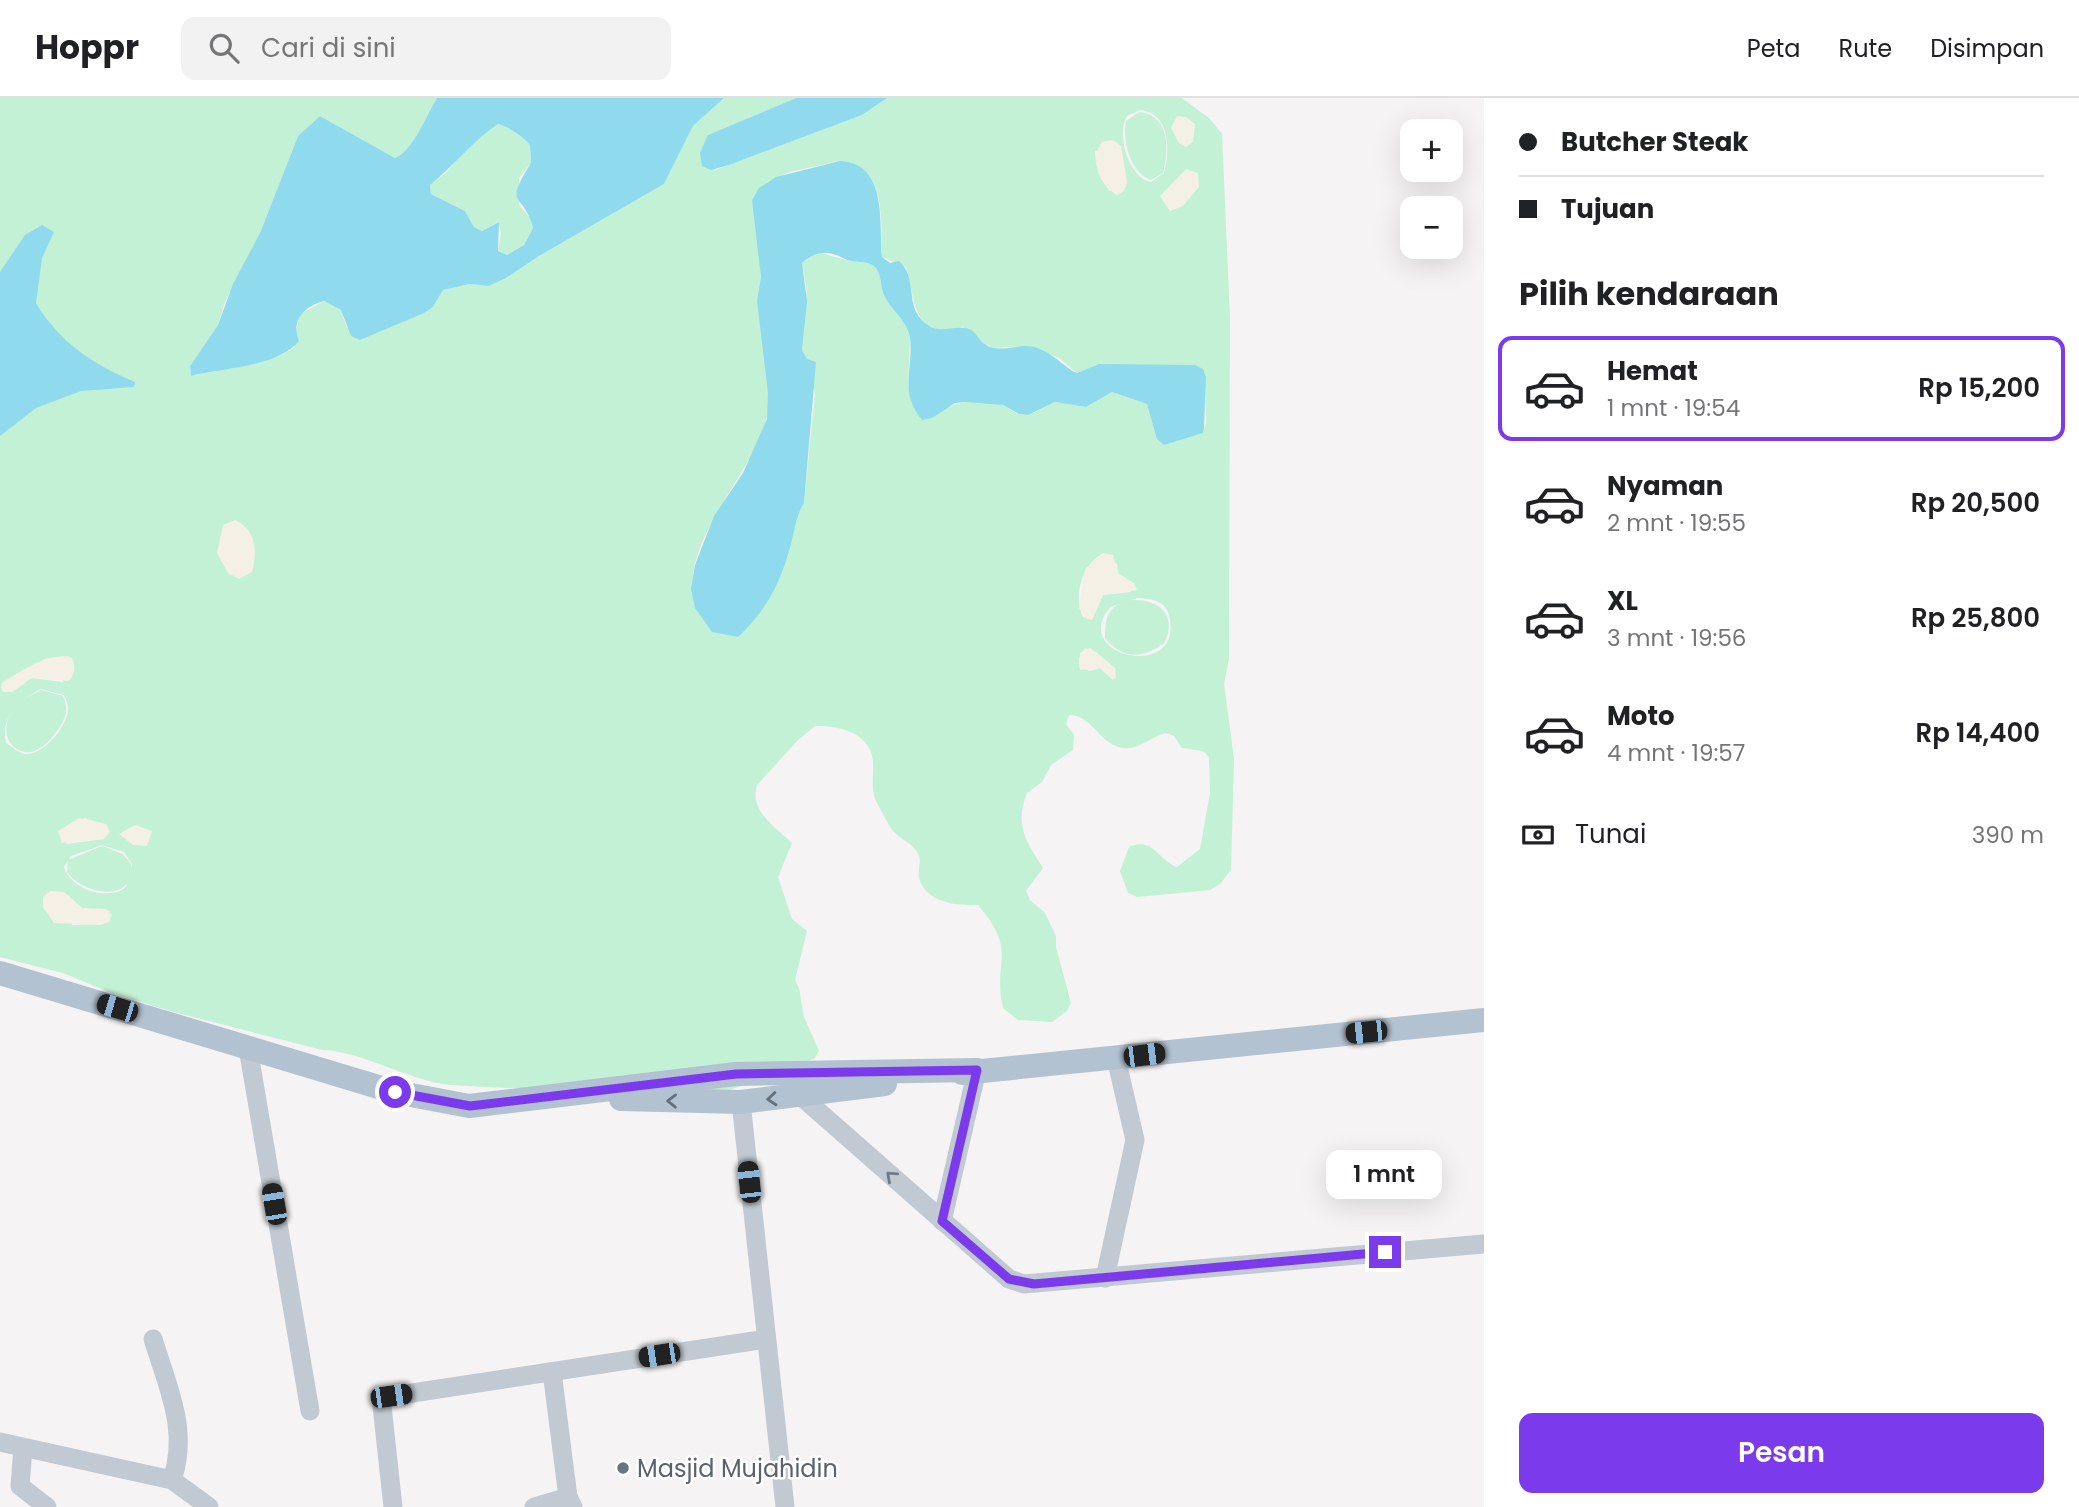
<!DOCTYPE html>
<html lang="id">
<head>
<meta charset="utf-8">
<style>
	body { margin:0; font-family:Poppins,sans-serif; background:#f2f2f2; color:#202124; height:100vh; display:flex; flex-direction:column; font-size:26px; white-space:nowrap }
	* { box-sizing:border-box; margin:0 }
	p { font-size:23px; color:#757577 }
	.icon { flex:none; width:38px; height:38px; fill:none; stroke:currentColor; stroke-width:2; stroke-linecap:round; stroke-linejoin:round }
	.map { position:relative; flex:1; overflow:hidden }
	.details { display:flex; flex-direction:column; background:#fff; width:595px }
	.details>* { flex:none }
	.top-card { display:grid; align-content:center; height:154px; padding:0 35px; background:#fff }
	.controls { position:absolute; left:1400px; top:21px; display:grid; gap:14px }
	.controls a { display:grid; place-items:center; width:63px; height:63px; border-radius:14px; background:#fff; box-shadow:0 7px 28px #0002; font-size:35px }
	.end { position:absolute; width:32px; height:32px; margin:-16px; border:9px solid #7c3aed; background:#fff; box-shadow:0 0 0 4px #fff }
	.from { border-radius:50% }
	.bubble { position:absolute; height:49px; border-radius:14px; background:#fff; box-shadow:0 7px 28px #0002; font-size:23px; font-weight:600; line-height:49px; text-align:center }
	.car { position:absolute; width:21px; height:42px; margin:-21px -10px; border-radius:9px; box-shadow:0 0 5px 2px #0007; background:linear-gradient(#222 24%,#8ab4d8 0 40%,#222 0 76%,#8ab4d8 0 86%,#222 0) }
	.top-card b { display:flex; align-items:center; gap:24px; height:66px; font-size:26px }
	.top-card b+b { border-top:2px solid #e0e0e0 }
	.top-card i { width:18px; height:18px; background:#202124 }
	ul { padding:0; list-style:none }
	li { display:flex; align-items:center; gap:21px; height:105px; margin:0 14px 10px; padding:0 21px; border:4px solid transparent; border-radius:14px }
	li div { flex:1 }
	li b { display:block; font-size:26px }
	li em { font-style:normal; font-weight:600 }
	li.current { border-color:#7c3aed }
	li>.icon { width:63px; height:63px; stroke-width:1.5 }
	h2 { padding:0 35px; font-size:32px; line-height:84px }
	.pay { display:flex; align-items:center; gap:18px; height:77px; padding:0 35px; font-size:26px }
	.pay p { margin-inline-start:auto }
	.primary-button { display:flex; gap:14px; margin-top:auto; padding:14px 35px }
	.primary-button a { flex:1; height:80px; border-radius:14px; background:#7c3aed; color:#fff; font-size:28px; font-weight:600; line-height:80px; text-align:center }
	header { display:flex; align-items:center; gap:42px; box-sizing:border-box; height:98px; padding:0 35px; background:#fff; border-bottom:2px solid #e0e0e0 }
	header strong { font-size:33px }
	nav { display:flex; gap:38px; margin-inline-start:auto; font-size:24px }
	.search { width:490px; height:63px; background:#f2f2f2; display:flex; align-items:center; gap:18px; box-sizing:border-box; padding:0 24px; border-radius:14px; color:#757577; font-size:26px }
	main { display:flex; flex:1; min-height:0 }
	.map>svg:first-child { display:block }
	.green { fill:#c3f1d5; fill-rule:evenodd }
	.sand { fill:#f5f0e5 }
	.water { fill:#90daee; fill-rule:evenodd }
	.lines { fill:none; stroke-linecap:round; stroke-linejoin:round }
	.minor { stroke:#c1cad2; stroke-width:19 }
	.major { stroke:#b3c2d1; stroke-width:24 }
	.oneway { stroke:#64717d }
	.oneway2 { stroke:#6e7983 }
	.route { stroke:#7c3aed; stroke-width:9 }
	.worship-dot { fill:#6b7280; stroke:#fff; stroke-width:2.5 }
	.labels { text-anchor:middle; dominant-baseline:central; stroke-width:5; stroke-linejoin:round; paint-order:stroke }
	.worship-label { font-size:24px; fill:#5b616d; stroke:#fff; text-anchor:start }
</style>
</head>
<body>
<header>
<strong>Hoppr</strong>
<div class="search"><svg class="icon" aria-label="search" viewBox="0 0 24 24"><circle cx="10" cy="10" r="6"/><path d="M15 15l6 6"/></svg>Cari di sini</div>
<nav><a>Peta</a><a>Rute</a><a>Disimpan</a></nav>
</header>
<main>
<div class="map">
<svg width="1484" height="1409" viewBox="0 0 1484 1409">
	<rect width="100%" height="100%" fill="#f5f3f3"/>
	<!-- green -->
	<g class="green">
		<path d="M0 0H437C426 18 413 53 395 60L320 18 298 38 260 135 225 204 218 227 190 268 191 278C225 270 263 269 294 250L299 217 324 203 341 212 347 230 424 215 433 209 443 192 470 186 489 188 506 180 539 158 664 86 693 28 724 0H796L708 37 715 72 862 17 887 0H1182L1210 21 1222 36 1230 220 1229 561 1224 586 1234 661 1231 772 1220 786 1210 792 1137 799 1128 795 1120 773 1129 749C1153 738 1158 762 1177 769L1200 751 1210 695 1209 659 1203 653 1182 650 1174 638 1166 635C1152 638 1139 652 1124 650 1100 648 1093 617 1069 617L1066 626 1074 637 1073 652 1051 667 1042 684 1027 695C1014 728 1027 745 1043 770L1026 793 1030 802 1045 815 1056 838V849L1071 905 1067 913 1052 924 1018 922 1003 910C992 861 1019 855 978 807 957 808 926 805 919 780 917 771 923 762 917 754 912 745 900 741 893 733 887 725 882 713 877 705 870 692 874 676 873 663 871 635 838 627 815 628L798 642 757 687C749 713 775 729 792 745L778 779 792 821 807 833 795 882 799 890 804 919 819 953 814 961 762 982 725 993C634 991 542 993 451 987 412 984 359 952 322 952L170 913 109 894 63 875 0 859ZM1140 12C1171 15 1170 53 1164 75L1151 84C1128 79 1116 36 1127 18ZM1095 53 1122 55 1126 89 1110 93C1100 82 1095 68 1095 53ZM840 63C887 65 881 124 882 159L906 169C916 205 913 243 963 229L985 246 994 250 1027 248 1059 260 1077 275 1099 266 1205 275 1206 325 1203 335 1164 347 1147 306 1112 294 1086 309 1055 304C1043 308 1034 319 1019 316 1013 315 1007 308 1000 306 977 300 949 303 932 320L908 288 910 240 908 231 885 199 878 171 867 164 849 163 818 154 802 165 807 193 802 252 815 296 804 405 798 416 778 483 713 534C651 468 749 387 766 323 775 291 760 240 758 206 757 197 762 188 761 179 760 147 764 116 767 84L789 74ZM1103 455 1117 466 1118 475 1131 494 1103 497 1092 521 1083 519C1073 496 1082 467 1103 455ZM1138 500C1151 501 1165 502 1169 517 1186 584 1068 560 1110 509ZM1090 550 1111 567 1112 581 1100 570 1090 573 1079 569 1080 555ZM57 559 63 584 31 580 12 594 4 584 45 561ZM41 591 64 597C66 602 69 607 68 613 66 629 44 657 26 656 19 656 12 648 6 645 0 617 20 602 41 591ZM84 720 101 725 104 741 66 746ZM102 747 124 754 132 766 126 789C108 804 70 791 64 769L71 758ZM64 794 82 810 110 813 104 826 72 827Z"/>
		<path d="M1140 14C1170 18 1169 52 1163 75L1151 82C1130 75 1122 42 1126 23Z"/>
		<path d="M498 26C507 28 524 39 529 46 531 51 531 61 531 65L519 80V107L531 121 533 130 524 147 507 157 498 153 501 134 498 124 482 133 474 129 465 113 431 96 430 86 446 75 474 42Z"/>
		<path d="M1133 502C1159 501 1177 517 1165 544 1144 561 1123 562 1105 540 1105 517 1109 506 1133 502Z"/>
		<path d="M41 592 63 598C65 603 67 608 66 614 64 628 42 657 25 654 0 649 3 620 17 606 23 600 33 597 41 592Z"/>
		<path d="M102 748 123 756 131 766C135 807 82 796 67 774L68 762Z"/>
	</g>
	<!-- sand -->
	<g class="sand">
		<polygon points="1177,18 1186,19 1195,26 1193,44 1186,49 1179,45 1171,30"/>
		<path d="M1113 42 1121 48 1127 84 1124 93 1117 97C1099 87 1089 61 1102 44Z"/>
		<polygon points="1186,71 1198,75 1199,89 1183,108 1170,113 1160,98"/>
		<path d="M235 422C256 432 258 453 252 474L239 481 228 475 217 455 223 427Z"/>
		<polygon points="1103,455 1113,457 1118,475 1134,485 1137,492 1103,497 1092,522 1087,521 1079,510 1085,471"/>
		<polygon points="1085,550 1096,554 1115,570 1116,580 1112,581 1100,570 1080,572 1079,560"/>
		<path d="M67 558 72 560C76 568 75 578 68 583L31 580 12 594H3L1 590 2 585C20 573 44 558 67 558Z"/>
		<polygon points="79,720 106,726 110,734 104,741 62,745 58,733"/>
		<polygon points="135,727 152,733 147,748 133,747 119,736"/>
		<polygon points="50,793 64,794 82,810 106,811 112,817 109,824 100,827 54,825 43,809 43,799"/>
	</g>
	<!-- water -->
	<g class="water">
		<path d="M437 0H724L693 28 664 86 539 158 506 180 489 188 470 186 443 192 433 209 424 215 360 242 351 238 341 212 324 203C303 209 291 222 299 243 278 269 222 270 191 278L190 268 218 227 233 186 260 135 298 38 320 18 395 60C413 53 426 18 437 0ZM498 26C507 28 524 39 529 46 531 51 531 61 531 65 502 111 524 93 533 130L524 147 507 157 498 153 499 124 482 133 474 129 465 113 431 96 430 87C455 67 472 43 498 26Z"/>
		<polygon points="796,0 887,0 862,17 729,67 711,72 702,68 700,55 708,37"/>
		<path d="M840 63C888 65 879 125 882 159L890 165 899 163C917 178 906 205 921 221 936 238 947 228 965 230 976 231 977 241 985 246 996 255 1014 248 1026 248 1048 248 1065 271 1077 275L1099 266 1195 267 1203 271 1206 279 1204 330 1203 335 1164 347 1157 341 1147 306 1112 294 1086 309 1055 304 1028 317 1019 316 1003 307 966 304 955 305 932 320 922 322C898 293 914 270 910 240 908 224 892 213 885 199 880 190 882 176 875 169 865 161 855 166 845 161 828 152 817 152 802 165L807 203 802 252 807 261 816 264 804 405C796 418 795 431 791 446 780 486 768 510 738 539L712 534 695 510 691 491 695 467 714 418 743 375 767 321 768 295 757 203 761 179 752 102 759 90 776 79Z"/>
		<path d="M42 127 54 134 42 160 36 205C59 244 94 267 135 284L134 289 81 293 36 310 0 338V174L25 137Z"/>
	</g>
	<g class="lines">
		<!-- minor -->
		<g class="minor">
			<polyline points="248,950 310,1313"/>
			<polyline points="802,999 1009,1181 1024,1186 1484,1146"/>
			<polyline points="741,1004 785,1409"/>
			<polyline points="942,1123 977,972"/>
			<polyline points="1105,1180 1135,1042 1116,960"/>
			<path d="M153 1241C168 1290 189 1332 172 1382"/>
			<polyline points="552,1274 568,1399 573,1409"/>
			<polyline points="0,1344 172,1382 209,1409"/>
			<polyline points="23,1350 20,1388 47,1409"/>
			<polyline points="393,1409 382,1308 386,1299 766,1241"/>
			<polyline points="534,1409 568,1399"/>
		</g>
		<!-- major -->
		<g class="major">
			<polyline points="0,875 395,994 469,1008 736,976 977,972"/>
			<polyline points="962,975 1484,922"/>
			<polyline points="621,1001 741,1004 885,986"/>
		</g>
	</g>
	<!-- one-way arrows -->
	<defs><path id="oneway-chevron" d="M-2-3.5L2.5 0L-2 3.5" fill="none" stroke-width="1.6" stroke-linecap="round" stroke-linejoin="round" transform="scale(1.75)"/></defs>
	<g class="oneway">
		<use href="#oneway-chevron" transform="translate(772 1001) rotate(175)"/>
		<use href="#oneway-chevron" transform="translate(672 1003) rotate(-179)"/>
	</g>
	<use class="oneway2" href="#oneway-chevron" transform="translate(891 1078) rotate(-138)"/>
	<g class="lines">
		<!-- route -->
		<polyline class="route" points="395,994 470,1008 736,976 977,972 942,1123 1009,1181 1034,1186 1385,1154"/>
	</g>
	<!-- markers -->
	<circle class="worship-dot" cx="623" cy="1370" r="7"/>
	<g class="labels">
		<!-- worship labels -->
		<g class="worship-label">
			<text x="637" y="1370">Masjid Mujahidin</text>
		</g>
	</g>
</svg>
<div class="controls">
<a>+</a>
<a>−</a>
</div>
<i class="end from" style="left:395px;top:994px"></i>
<i class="end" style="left:1385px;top:1154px"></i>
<div class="bubble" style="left:1326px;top:1052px;width:116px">1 mnt</div>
<i class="car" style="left:117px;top:910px;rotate:287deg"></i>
<i class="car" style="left:1366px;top:934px;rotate:264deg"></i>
<i class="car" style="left:1144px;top:957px;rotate:83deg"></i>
<i class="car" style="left:749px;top:1084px;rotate:354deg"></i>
<i class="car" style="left:274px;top:1106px;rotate:350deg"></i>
<i class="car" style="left:659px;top:1257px;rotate:261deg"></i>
<i class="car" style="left:391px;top:1298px;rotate:82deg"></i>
</div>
<section class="details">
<div class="top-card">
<b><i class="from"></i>Butcher Steak</b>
<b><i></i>Tujuan</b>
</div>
<h2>Pilih kendaraan</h2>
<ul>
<li class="current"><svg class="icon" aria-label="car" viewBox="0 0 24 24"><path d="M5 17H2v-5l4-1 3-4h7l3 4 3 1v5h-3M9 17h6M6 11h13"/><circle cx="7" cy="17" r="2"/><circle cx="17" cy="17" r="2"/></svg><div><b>Hemat</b><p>1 mnt · 19:54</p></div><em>Rp 15,200</em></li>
<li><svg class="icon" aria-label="car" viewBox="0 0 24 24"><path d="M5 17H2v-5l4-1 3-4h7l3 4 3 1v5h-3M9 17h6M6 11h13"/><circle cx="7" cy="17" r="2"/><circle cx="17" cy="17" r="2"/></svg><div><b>Nyaman</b><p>2 mnt · 19:55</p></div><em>Rp 20,500</em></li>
<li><svg class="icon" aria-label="car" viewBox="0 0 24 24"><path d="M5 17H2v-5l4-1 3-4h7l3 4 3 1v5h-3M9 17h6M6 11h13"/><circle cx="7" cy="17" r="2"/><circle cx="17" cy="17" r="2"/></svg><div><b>XL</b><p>3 mnt · 19:56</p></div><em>Rp 25,800</em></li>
<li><svg class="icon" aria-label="car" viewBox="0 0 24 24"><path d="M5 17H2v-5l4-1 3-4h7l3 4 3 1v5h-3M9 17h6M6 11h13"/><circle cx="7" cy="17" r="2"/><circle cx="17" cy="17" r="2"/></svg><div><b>Moto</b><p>4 mnt · 19:57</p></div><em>Rp 14,400</em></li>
</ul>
<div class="pay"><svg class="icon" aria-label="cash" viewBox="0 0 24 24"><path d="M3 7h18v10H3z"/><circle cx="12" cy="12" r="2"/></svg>Tunai<p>390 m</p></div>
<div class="primary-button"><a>Pesan</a></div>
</section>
</main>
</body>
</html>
